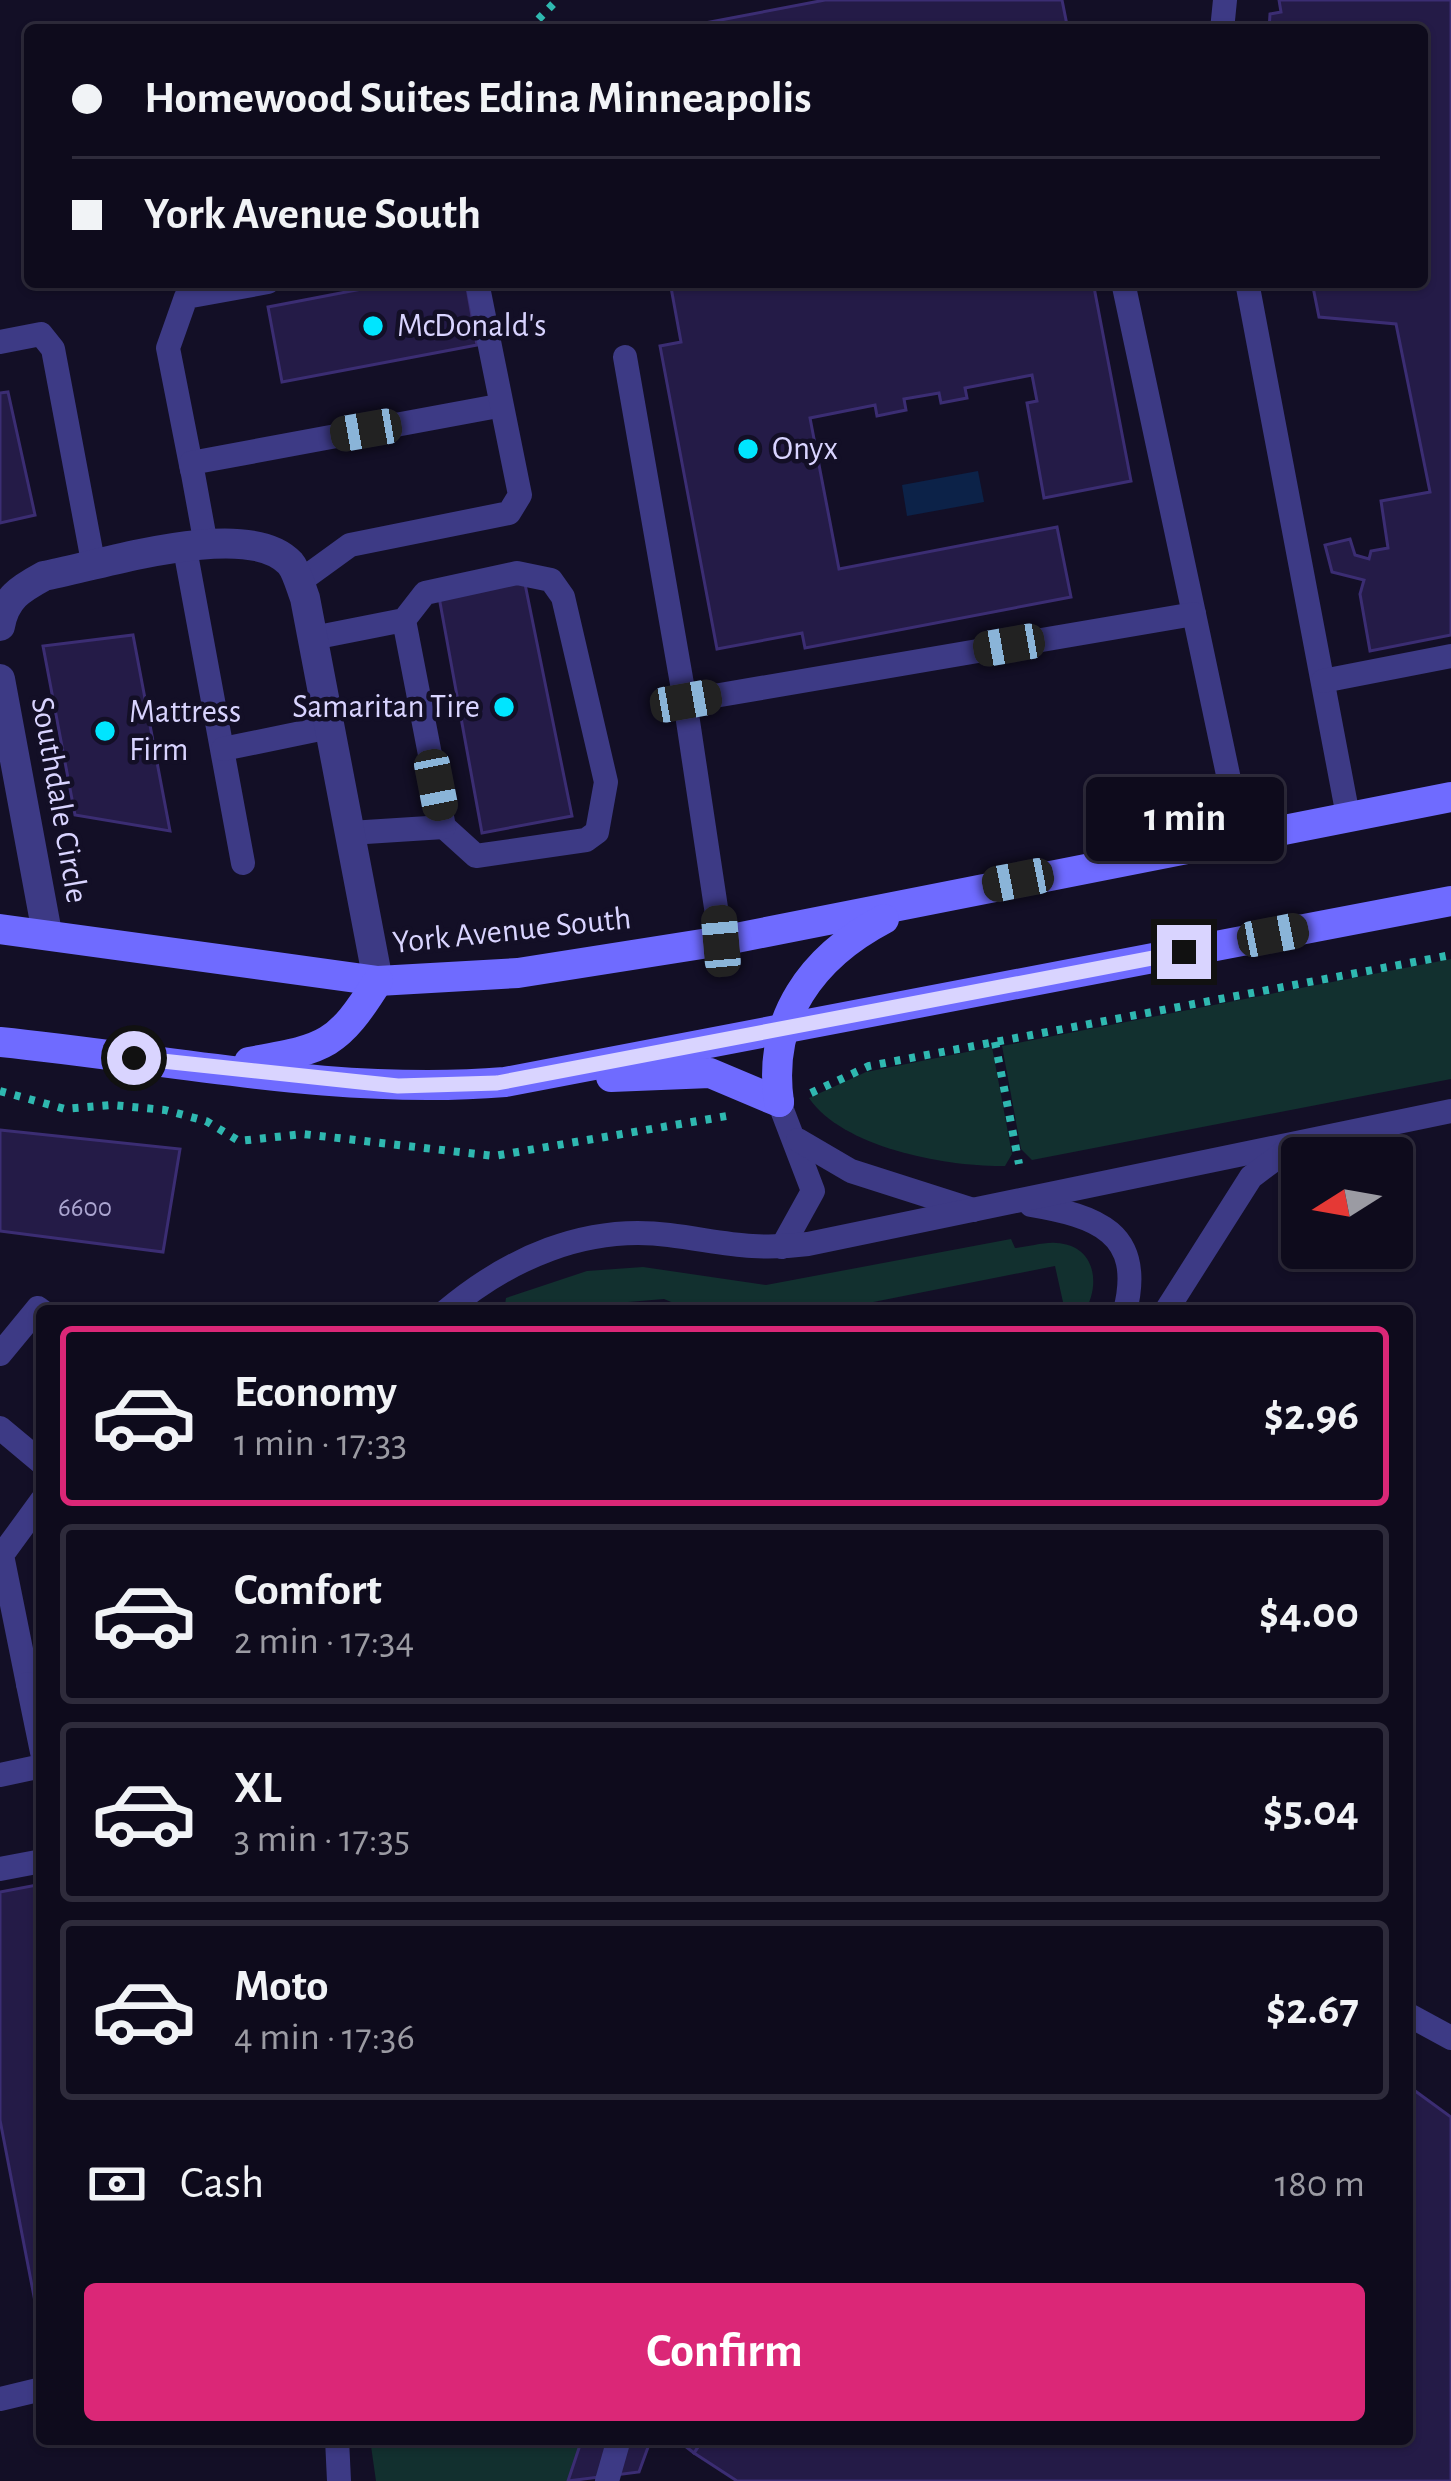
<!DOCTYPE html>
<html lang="en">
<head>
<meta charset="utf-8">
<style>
	body { margin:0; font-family:"Alegreya Sans",sans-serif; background:#1c1929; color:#f1f3f6; height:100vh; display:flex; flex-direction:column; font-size:45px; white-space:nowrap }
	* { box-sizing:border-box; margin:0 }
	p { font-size:39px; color:#9b9ba3 }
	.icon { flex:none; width:66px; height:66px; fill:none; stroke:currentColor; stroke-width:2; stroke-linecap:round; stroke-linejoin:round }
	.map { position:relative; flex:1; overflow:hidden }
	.panel { position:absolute; left:36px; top:1305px; width:1377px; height:1140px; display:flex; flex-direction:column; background:#0e0b1c; border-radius:12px; box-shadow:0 3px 9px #0004,0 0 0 3px #2e2b3b }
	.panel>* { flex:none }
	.top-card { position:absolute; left:24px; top:24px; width:1404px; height:264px; border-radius:12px; box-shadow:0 3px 9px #0004,0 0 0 3px #2e2b3b; display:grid; align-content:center; height:264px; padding:0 48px; background:#0e0b1c }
	.needle { width:78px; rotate:259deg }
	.fabs { position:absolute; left:1281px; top:1137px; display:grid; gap:24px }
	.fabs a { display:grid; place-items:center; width:132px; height:132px; border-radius:12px; background:#0e0b1c; box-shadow:0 3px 9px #0004,0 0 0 3px #2e2b3b; font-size:60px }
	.end { position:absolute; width:54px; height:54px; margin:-27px; border:15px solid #d9d4ff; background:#111; box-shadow:0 0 0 6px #111 }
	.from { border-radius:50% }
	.bubble { position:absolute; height:84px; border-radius:12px; background:#0e0b1c; box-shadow:0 3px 9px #0004,0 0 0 3px #2e2b3b; font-size:39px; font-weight:700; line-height:84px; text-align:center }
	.car { position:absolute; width:36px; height:72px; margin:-36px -18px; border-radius:15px; box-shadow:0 0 9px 3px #0007; background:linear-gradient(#222 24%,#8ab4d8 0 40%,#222 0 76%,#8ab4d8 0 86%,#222 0) }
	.top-card b { display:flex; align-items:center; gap:42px; height:114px; font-size:45px }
	.top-card b+b { border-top:3px solid #2e2b3b }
	.top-card i { width:30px; height:30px; background:#f1f3f6 }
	ul { padding:21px 0 0; list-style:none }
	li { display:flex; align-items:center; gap:36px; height:180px; margin:0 24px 18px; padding:0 24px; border:6px solid #2e2b3b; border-radius:12px }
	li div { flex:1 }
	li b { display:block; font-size:45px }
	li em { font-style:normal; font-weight:700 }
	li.active { border-color:#db2777 }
	li>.icon { width:108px; height:108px; stroke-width:1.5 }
	.pay { display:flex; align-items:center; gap:30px; height:132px; padding:0 48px; font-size:45px }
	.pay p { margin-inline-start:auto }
	.cta { display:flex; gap:24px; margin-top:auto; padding:24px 48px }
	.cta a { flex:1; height:138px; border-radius:12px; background:#db2777; color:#fff; font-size:48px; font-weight:700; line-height:138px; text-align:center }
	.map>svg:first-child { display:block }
	.green { fill:#12302f }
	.water { fill:#0c2248 }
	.building { fill:#241b47; stroke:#3b2d73; stroke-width:3 }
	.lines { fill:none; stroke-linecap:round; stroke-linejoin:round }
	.path { stroke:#2fb8b0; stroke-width:8; stroke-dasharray:6 9; stroke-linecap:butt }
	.lane { stroke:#3d3a85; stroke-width:24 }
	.street { stroke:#3d3a85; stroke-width:30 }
	.secondary { stroke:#6f6bff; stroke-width:30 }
	.route { stroke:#d9d4ff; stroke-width:15 }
	.poi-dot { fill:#00e5ff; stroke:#130f26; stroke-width:4.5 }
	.labels { text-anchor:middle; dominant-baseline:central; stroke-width:9; stroke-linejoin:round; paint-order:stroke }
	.number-label { font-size:27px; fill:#aca6d1 }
	.poi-label { font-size:33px; fill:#d9d4ff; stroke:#130f26; text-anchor:start }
	.street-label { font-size:33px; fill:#d9d4ff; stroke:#130f26 }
</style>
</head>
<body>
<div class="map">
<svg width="1451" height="2481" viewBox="0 0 1451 2481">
	<rect width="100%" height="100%" fill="#130f26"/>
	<!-- green -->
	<g class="green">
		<polygon points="1451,959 1451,1079 1032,1160 1021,1149 1002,1046"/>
		<path d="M992 1047 1012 1154 1005 1166C947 1167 843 1148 809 1098L866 1072Z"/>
		<path d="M1011 1239 1015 1248C1029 1247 1043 1242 1056 1243 1095 1245 1101 1283 1085 1311H1065L1055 1266 828 1311H693L664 1299 580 1306 581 1311H504L506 1298 587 1271 643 1267 766 1285Z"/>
		<polygon points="370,2439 582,2439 568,2481 376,2481"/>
	</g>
	<!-- water -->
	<polygon class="water" points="978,471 984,502 907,516 902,485"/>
	<!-- building -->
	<g class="building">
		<polygon points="825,0 1062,0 1068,30 668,30"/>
		<polygon points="1279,0 1451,0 1451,635 1370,651 1360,594 1364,580 1332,572 1325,545 1350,539 1355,555 1369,559 1371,551 1388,548 1381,501 1430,492 1396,324 1319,317 1312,282 1422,282 1422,30 1269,30 1270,14 1281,12"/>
		<polygon points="398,282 466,282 477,345 282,382 268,307"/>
		<polygon points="670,282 1093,282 1131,481 1044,498 1027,403 1037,401 1032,375 965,388 967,398 941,403 939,393 904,399 906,410 877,416 875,405 810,418 839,569 1057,527 1071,597 805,648 802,633 717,649 660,346 681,342"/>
		<polygon points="8,392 35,515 0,523 0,393"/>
		<polygon points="524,579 572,816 482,833 439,597"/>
		<polygon points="133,635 170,831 75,815 43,646"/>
		<polygon points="0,1130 180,1149 163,1252 0,1231"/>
		<polygon points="42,1884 42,2312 37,2312 0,2120 0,1892"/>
		<polygon points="1407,2085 1451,2117 1451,2481 737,2481 694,2453 703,2439 1407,2439"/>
		<polygon points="582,2439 651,2439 639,2472 568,2481"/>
		<polygon points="676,2439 703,2439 694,2453"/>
	</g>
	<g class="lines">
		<!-- path -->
		<g class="path">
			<polyline points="528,30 557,0"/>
			<polyline points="995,1042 1019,1164"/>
			<polyline points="0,1091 65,1109 112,1105 165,1110 206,1121 239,1141 303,1134 494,1156 727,1116"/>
			<polyline points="811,1093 869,1066 1451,955"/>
		</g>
		<!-- lane -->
		<g class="lane">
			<polyline points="1222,30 1225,0"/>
			<polyline points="1123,282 1194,614"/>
			<polyline points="1247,282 1348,816"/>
			<polyline points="0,342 41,334 53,349 94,567"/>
			<polyline points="625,357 685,701"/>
			<polyline points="192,470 168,348 186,297 268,282"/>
			<polyline points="206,545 191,463 498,406"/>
			<polyline points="185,549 243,863"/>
			<polyline points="299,582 350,545 509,513 520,495 477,282"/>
			<polyline points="313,638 404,620 425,593 517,573 551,580 563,597 606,782 597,832 586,840 476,856 444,827 404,620"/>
			<polyline points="1323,681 1451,656"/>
			<polyline points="223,749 330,727"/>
			<polyline points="350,833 444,827"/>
			<polyline points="721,941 685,701 1194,614 1241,836"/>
			<polyline points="779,1102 813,1191 782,1247"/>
			<polyline points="798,1140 851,1171 973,1210"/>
			<path d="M1031 1205C1096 1216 1145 1232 1125 1311"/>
			<path d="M446 1311C508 1259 585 1224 669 1235 724 1242 750 1251 808 1244L1451 1111"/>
			<polyline points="1166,1311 1251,1177 1290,1148"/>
			<polyline points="0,1354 38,1308 42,1311"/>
			<polyline points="0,1428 42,1463"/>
			<polyline points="42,1500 2,1555 28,1684 42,1681"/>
			<polyline points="28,1684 42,1752"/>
			<polyline points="0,1775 42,1766"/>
			<polyline points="0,1869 42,1861"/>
			<polyline points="1407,2014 1451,2038"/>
			<polyline points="0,2399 42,2389"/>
			<polyline points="337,2439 339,2481"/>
			<polyline points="607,2481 619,2439"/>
		</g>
		<!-- street -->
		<g class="street">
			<path d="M0 626C5 598 20 589 44 576 102 565 247 517 290 563 297 571 301 588 305 598L378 981"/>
			<polyline points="0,679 47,933"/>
		</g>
		<!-- secondary -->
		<g class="secondary">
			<polyline points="0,929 378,981 518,973 721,941 1451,797"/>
			<path d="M0 1042C168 1059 337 1096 505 1082L1451 901"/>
			<path d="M249 1062C325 1048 336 1048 378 981"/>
			<polyline points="611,1077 710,1073 779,1102"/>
			<path d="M779 1102C767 1018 812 957 884 919"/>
		</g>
	</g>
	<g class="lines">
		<!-- route -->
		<polyline class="route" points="134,1058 398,1086 497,1083 1184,952"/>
	</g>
	<!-- markers -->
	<g class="poi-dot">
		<circle cx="373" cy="326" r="12"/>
		<circle cx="748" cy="449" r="12"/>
		<circle cx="504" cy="707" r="12"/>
		<circle cx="105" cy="731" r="12"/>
	</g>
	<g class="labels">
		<!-- number labels -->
		<g class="number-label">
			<text x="85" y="1207">6600</text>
		</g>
		<!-- poi labels -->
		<g class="poi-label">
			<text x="397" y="326">McDonald's</text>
			<text x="772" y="449">Onyx</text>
			<text x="480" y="707" text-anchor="end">Samaritan Tire</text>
			<text x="129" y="712">Mattress<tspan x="129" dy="38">Firm</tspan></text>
		</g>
		<!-- street labels -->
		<g class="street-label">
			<text transform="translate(59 800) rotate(80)">Southdale Circle</text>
			<text transform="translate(512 931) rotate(-6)">York Avenue South</text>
		</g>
	</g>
</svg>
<div class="fabs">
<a><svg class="needle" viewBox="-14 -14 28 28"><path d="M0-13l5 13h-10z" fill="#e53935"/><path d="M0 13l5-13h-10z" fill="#9b9ba3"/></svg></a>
</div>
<i class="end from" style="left:134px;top:1058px"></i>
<i class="end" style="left:1184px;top:952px"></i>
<div class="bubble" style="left:1086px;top:777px;width:198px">1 min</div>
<i class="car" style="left:366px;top:430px;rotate:260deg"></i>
<i class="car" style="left:1009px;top:645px;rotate:260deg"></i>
<i class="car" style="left:686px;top:701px;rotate:80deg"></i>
<i class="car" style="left:436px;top:785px;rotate:169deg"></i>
<i class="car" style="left:1018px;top:880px;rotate:259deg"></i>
<i class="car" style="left:1273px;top:935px;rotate:79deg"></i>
<i class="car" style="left:721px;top:941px;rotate:355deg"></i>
<div class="top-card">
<b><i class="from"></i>Homewood Suites Edina Minneapolis</b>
<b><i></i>York Avenue South</b>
</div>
<section class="panel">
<ul>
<li class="active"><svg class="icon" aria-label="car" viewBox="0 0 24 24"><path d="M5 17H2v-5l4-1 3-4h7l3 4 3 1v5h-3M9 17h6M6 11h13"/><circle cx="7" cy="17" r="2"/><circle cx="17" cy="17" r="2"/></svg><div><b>Economy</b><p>1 min · 17:33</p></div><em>$2.96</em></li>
<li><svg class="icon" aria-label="car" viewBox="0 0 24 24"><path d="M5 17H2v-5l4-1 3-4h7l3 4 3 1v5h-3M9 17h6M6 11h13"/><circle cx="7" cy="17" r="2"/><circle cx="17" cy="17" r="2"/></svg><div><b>Comfort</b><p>2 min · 17:34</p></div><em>$4.00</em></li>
<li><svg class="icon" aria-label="car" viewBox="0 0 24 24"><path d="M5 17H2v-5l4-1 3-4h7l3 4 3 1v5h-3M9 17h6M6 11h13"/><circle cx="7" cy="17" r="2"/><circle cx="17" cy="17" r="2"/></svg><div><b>XL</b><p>3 min · 17:35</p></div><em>$5.04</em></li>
<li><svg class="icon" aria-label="car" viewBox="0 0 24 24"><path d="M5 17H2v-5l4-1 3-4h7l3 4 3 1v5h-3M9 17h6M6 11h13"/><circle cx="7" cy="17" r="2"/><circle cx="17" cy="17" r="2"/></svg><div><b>Moto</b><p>4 min · 17:36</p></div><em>$2.67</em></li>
</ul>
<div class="pay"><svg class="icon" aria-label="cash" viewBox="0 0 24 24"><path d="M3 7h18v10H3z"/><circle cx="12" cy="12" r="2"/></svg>Cash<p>180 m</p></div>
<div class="cta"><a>Confirm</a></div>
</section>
</div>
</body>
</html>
